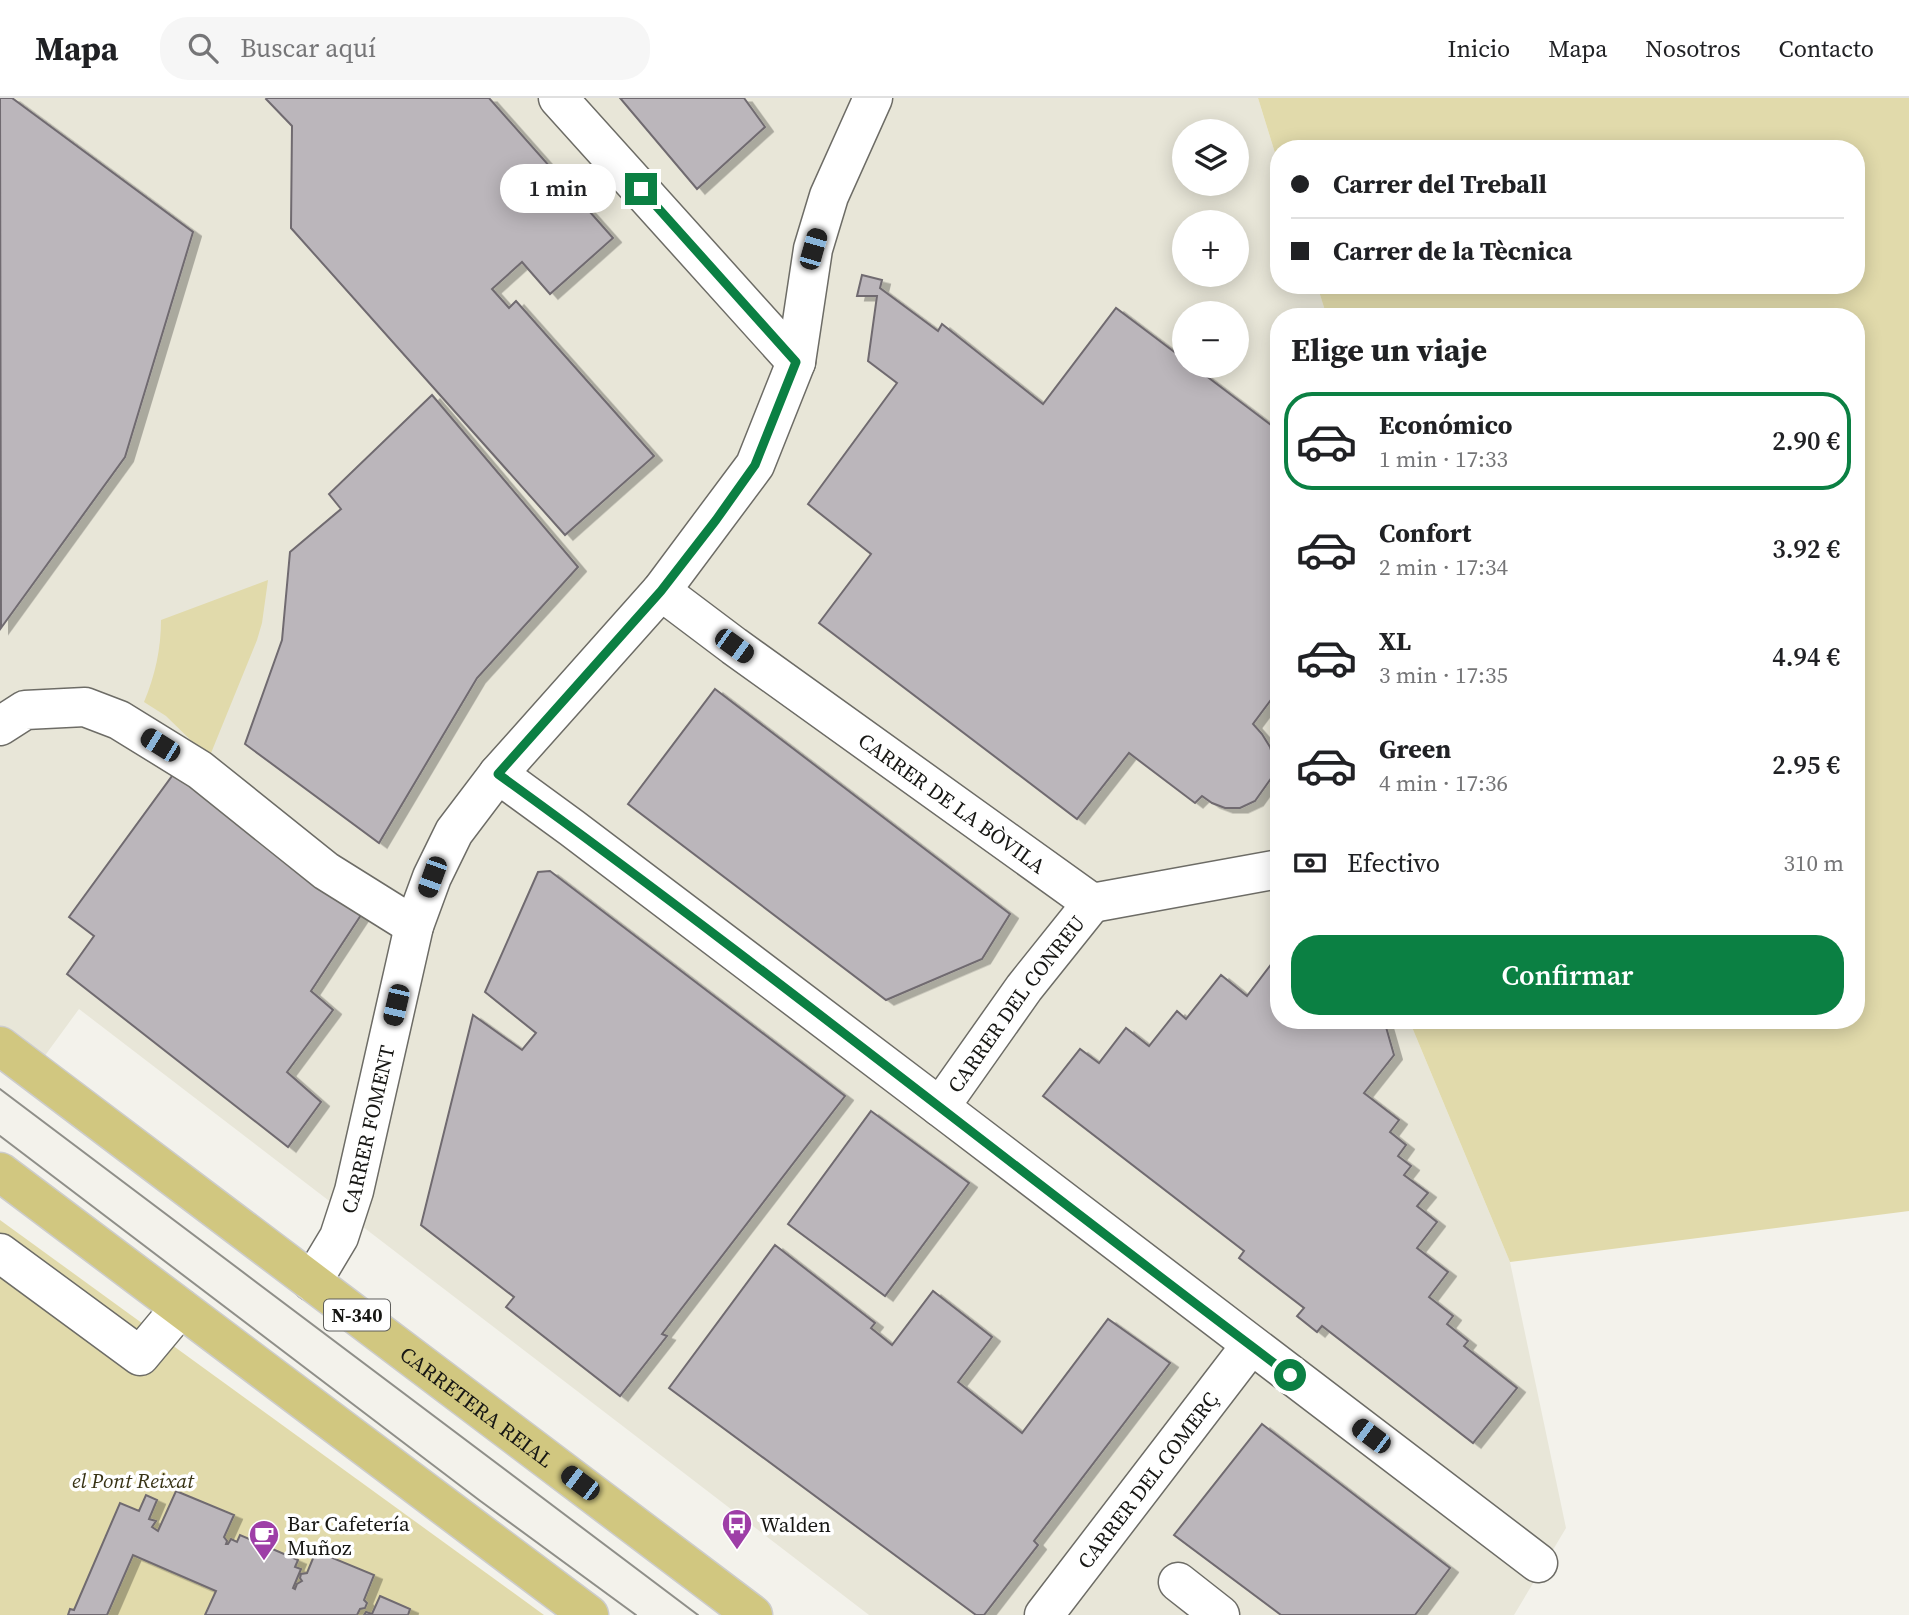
<!DOCTYPE html>
<html lang="es">
<head>
<meta charset="utf-8">
<style>
	body { margin:0; font-family:"Source Serif 4",serif; background:#f6f6f6; color:#202124; height:100vh; display:flex; flex-direction:column; font-size:26px; white-space:nowrap }
	* { box-sizing:border-box; margin:0 }
	p { font-size:23px; color:#757577 }
	.icon { flex:none; width:38px; height:38px; fill:none; stroke:currentColor; stroke-width:2; stroke-linecap:round; stroke-linejoin:round }
	.map { position:relative; flex:1; overflow:hidden }
	.panel { position:absolute; left:1270px; top:210px; width:595px; height:721px; display:flex; flex-direction:column; background:#fff; border-radius:28px; box-shadow:0 4px 18px #0003 }
	.panel>* { flex:none }
	.banner { position:absolute; left:1270px; top:42px; width:595px; height:154px; border-radius:28px; box-shadow:0 4px 18px #0003; display:grid; align-content:center; height:154px; padding:0 21px; background:#fff }
	.buttons { position:absolute; left:1172px; top:21px; display:grid; gap:14px }
	.buttons a { display:grid; place-items:center; width:77px; height:77px; border-radius:50%; background:#fff; box-shadow:0 4px 18px #0003; font-size:35px }
	.end { position:absolute; width:32px; height:32px; margin:-16px; border:9px solid #0b8043; background:#fff; box-shadow:0 0 0 4px #fff }
	.from { border-radius:50% }
	.bubble { position:absolute; height:49px; border-radius:24px; background:#fff; box-shadow:0 4px 18px #0003; font-size:23px; font-weight:600; line-height:49px; text-align:center }
	.car { position:absolute; width:21px; height:42px; margin:-21px -10px; border-radius:9px; box-shadow:0 0 5px 2px #0007; background:linear-gradient(#222 24%,#8ab4d8 0 40%,#222 0 76%,#8ab4d8 0 86%,#222 0) }
	.banner b { display:flex; align-items:center; gap:24px; height:66px; font-size:26px }
	.banner b+b { border-top:2px solid #e0e0e0 }
	.banner i { width:18px; height:18px; background:#202124 }
	ul { padding:0; list-style:none }
	li { display:flex; align-items:center; gap:21px; height:98px; margin:0 14px 10px; padding:0 7px; border:4px solid transparent; border-radius:28px }
	li div { flex:1 }
	li b { display:block; font-size:26px }
	li em { font-style:normal; font-weight:600 }
	li.on { border-color:#0b8043 }
	li>.icon { width:63px; height:63px; stroke-width:1.5 }
	h2 { padding:0 21px; font-size:32px; line-height:84px }
	.pay { display:flex; align-items:center; gap:18px; height:77px; padding:0 21px; font-size:26px }
	.pay p { margin-inline-start:auto }
	.primary-button { display:flex; gap:14px; margin-top:auto; padding:14px 21px }
	.primary-button a { flex:1; height:80px; border-radius:28px; background:#0b8043; color:#fff; font-size:28px; font-weight:600; line-height:80px; text-align:center }
	header { display:flex; align-items:center; gap:42px; box-sizing:border-box; height:98px; padding:0 35px; background:#fff; border-bottom:2px solid #e0e0e0 }
	header strong { font-size:33px }
	nav { display:flex; gap:38px; margin-inline-start:auto; font-size:24px }
	.search { width:490px; height:63px; background:#f6f6f6; display:flex; align-items:center; gap:18px; box-sizing:border-box; padding:0 24px; border-radius:28px; color:#757577; font-size:26px }
	.map>svg:first-child { display:block }
	.built { fill:#e8e6d8; fill-rule:evenodd }
	.green { fill:#e1daab }
	.building { fill:#bbb6bb; stroke:#706b70; stroke-width:2; filter:url(#shadow) }
	.lines { fill:none; stroke-linecap:round; stroke-linejoin:round }
	.minor-casing { stroke:#6d6c66; stroke-width:41 }
	.major-casing { stroke:#cccccb; stroke-width:41 }
	.minor { stroke:#fff; stroke-width:38 }
	.major { stroke:#d1c780; stroke-width:38 }
	.tram { stroke:#8f8f89; stroke-width:2 }
	.route { stroke:#0b8043; stroke-width:9 }
	.labels { text-anchor:middle; dominant-baseline:central; stroke-width:7; stroke-linejoin:round; paint-order:stroke }
	.shield { fill:#fff; stroke:#5d5d5a; stroke-width:2 }
	.shield-label { font-size:19px; font-weight:bold; fill:#171714 }
	.street-label { font-size:21px; fill:#171714; stroke:#fff }
	.park-label { font-size:21px; font-style:italic; fill:#383315; stroke:#fff }
	.poi-label { font-size:21px; fill:#171714; stroke:#fff; text-anchor:start }
</style>
</head>
<body>
<header>
<strong>Mapa</strong>
<div class="search"><svg class="icon" aria-label="search" viewBox="0 0 24 24"><circle cx="10" cy="10" r="6"/><path d="M15 15l6 6"/></svg>Buscar aquí</div>
<nav><a>Inicio</a><a>Mapa</a><a>Nosotros</a><a>Contacto</a></nav>
</header>
<div class="map">
<svg width="1909" height="1517" viewBox="0 0 1909 1517">
	<defs>
		<filter id="shadow"><feDropShadow dx="8" dy="4.5" stdDeviation="0" flood-color="#0004"/></filter>
	</defs>
	<rect width="100%" height="100%" fill="#f3f2eb"/>
	<!-- built -->
	<path class="built" d="M0 0H1258L1279 68V187H1317L1327 219H1279V922H1409L1510 1164 1566 1430 1514 1517H869L79 911 41 963 0 932ZM1185 33H1237V86H1185ZM1185 124H1237V177H1185ZM1185 215H1237V268H1185Z"/>
	<!-- green -->
	<g class="green">
		<polygon points="1258,0 1909,0 1909,1113 1510,1164 1409,922 1857,922 1857,219 1327,219 1317,187 1857,187 1857,51 1279,51 1279,68"/>
		<path d="M268 482 262 525 257 542 209 660 166 618 144 604C155 578 161 551 161 522Z"/>
		<polygon points="0,1122 544,1517 0,1517"/>
	</g>
	<!-- building -->
	<g class="building">
		<polygon points="0,0 12,0 193,134 125,359 1,530"/>
		<polygon points="267,0 489,0 613,140 550,196 522,164 492,191 509,210 516,203 654,358 565,437 291,130 292,28 266,1"/>
		<polygon points="620,0 744,0 765,29 697,91"/>
		<polygon points="862,177 882,182 880,190 938,233 942,226 1043,306 1116,210 1185,262 1185,268 1193,268 1279,333 1279,591 1253,626 1262,636 1270,649 1274,662 1272,679 1255,703 1240,710 1225,710 1212,705 1202,698 1195,705 1129,655 1077,721 819,525 871,456 808,406 897,285 868,263 877,198 857,198"/>
		<polygon points="432,297 578,469 477,580 379,745 245,646 282,542 290,454 341,411 329,396"/>
		<polygon points="715,591 1010,816 982,861 886,902 628,706"/>
		<polygon points="175,674 363,814 311,893 333,912 287,974 321,1004 288,1049 67,876 94,838 69,819"/>
		<polygon points="550,773 845,998 662,1236 667,1238 620,1298 506,1209 514,1199 421,1127 473,917 522,952 536,935 485,894 538,774"/>
		<polygon points="1279,856 1279,922 1376,922 1378,929 1384,922 1394,957 1364,995 1399,1022 1390,1034 1406,1047 1398,1058 1411,1068 1404,1077 1428,1095 1417,1108 1437,1124 1417,1150 1448,1174 1429,1199 1453,1218 1447,1226 1468,1243 1464,1248 1517,1290 1473,1345 1322,1228 1317,1234 1297,1218 1304,1210 1239,1160 1244,1153 1043,998 1080,951 1099,965 1126,930 1149,948 1177,913 1186,921 1221,877 1247,898"/>
		<polygon points="871,1013 969,1085 885,1198 788,1126"/>
		<polygon points="775,1147 875,1225 871,1230 892,1247 933,1193 992,1239 958,1284 1022,1335 1108,1221 1170,1265 1034,1443 1038,1447 984,1517 976,1517 669,1290"/>
		<polygon points="1262,1326 1450,1470 1415,1517 1281,1517 1174,1437"/>
		<polygon points="176,1393 234,1417 224,1439 227,1443 226,1446 228,1446 231,1441 237,1444 240,1437 298,1462 295,1469 301,1471 293,1490 295,1491 297,1486 302,1483 300,1480 301,1476 307,1475 316,1453 374,1477 364,1502 367,1505 365,1510 360,1511 357,1517 205,1517 216,1493 133,1457 107,1517 68,1517 70,1511 74,1512 120,1405 139,1413 146,1397 157,1402 149,1421 156,1423 152,1429 158,1433"/>
		<polygon points="380,1498 410,1511 408,1517 364,1517 366,1514 372,1516"/>
	</g>
	<g class="lines">
		<!-- minor casing -->
		<g class="minor-casing">
			<g id="minor">
				<polyline points="558,0 796,264"/>
				<path id="s1" d="M661 493 734 548 1092 805 1279 771"/>
				<polyline points="0,628 25,612 85,609 119,622 200,672 326,773 414,828"/>
				<polyline points="498,676 572,730 940,1009 1538,1465"/>
				<path id="s2" d="M940 1009 1024 890 1092 805"/>
				<polyline points="0,1155 140,1258 180,1210"/>
				<path id="s3" d="M312 1184 339 1139 354 1093 414 828 432 779 454 734 498 676 661 493 755 367 796 264 813 151 829 98 873 0"/>
				<polyline points="1178,1484 1220,1517"/>
				<path id="s4" d="M1044 1517 1251 1247"/>
			</g>
		</g>
		<!-- major casing -->
		<g class="major-casing">
			<g id="major">
				<path id="s5" d="M0 948 753 1517"/>
				<polyline points="0,1074 589,1517"/>
			</g>
		</g>
		<!-- minor -->
		<use href="#minor" class="minor"/>
		<!-- major -->
		<use href="#major" class="major"/>
		<!-- tram -->
		<g class="tram">
			<polyline points="0,991 698,1517"/>
			<polyline points="0,1038 479,1402 636,1517"/>
		</g>
	</g>
	<g class="lines">
		<!-- route -->
		<path class="route" d="M641 91 796 264 755 367 716 422 661 493 498 676C767 870 1025 1079 1290 1277"/>
	</g>
	<!-- icons -->
	<defs>
		<g id="bus-pin" transform="scale(1.575)"><path d="M0 17L-7.5 6A9.5 9.5 0 1 1 7.5 6Z" fill="#9e3ea7" stroke="#fff"/><path d="M-5-6H5V4H4V6H2V4H-2V6H-4V4H-5ZM-3.5-4V0h7V-4ZM-3.5 1.2v1.5H-2V1.2ZM2 1.2v1.5H3.5V1.2Z" fill="#fff"/></g>
		<g id="cafe-pin" transform="scale(1.575)"><path d="M0 17L-7.5 6A9.5 9.5 0 1 1 7.5 6Z" fill="#9e3ea7" stroke="#fff"/><path d="M-5.5-4.5H6V0H3Q3 3.5 0 3.5H-2.5Q-5.5 3.5-5.5 0ZM3-3.2v2h1.7v-2ZM-6 4.5H4V6H-6Z" fill="#fff"/></g>
	</defs>
	<g fill-rule="evenodd">
		<use href="#bus-pin" x="737" y="1426"/>
		<use href="#cafe-pin" x="264" y="1437"/>
	</g>
	<g class="labels">
		<!-- shield labels -->
		<rect class="shield" x="324" y="1201.5" width="66" height="31" rx="5"/>
		<g class="shield-label">
			<text x="357" y="1217">N-340</text>
		</g>
		<!-- street labels -->
		<g class="street-label">
			<text stroke="none"><textPath href="#s1" startOffset="360">CARRER DE LA BÒVILA</textPath></text>
			<text stroke="none"><textPath href="#s2" startOffset="128">CARRER DEL CONREU</textPath></text>
			<text stroke="none"><textPath href="#s3" startOffset="164">CARRER FOMENT</textPath></text>
			<text stroke="none"><textPath href="#s5" startOffset="598">CARRETERA REIAL</textPath></text>
			<text stroke="none"><textPath href="#s4" startOffset="170">CARRER DEL COMERÇ</textPath></text>
		</g>
		<!-- park labels -->
		<g class="park-label">
			<text x="133" y="1382">el Pont Reixat</text>
		</g>
		<!-- poi labels -->
		<g class="poi-label">
			<text x="287" y="1425">Bar Cafetería<tspan x="287" dy="24">Muñoz</tspan></text>
			<text x="760" y="1426">Walden</text>
		</g>
	</g>
</svg>
<div class="buttons">
<a><svg class="icon" aria-label="layers" viewBox="0 0 24 24"><path d="M12 4l9 5-9 5-9-5zM3 14l9 5 9-5"/></svg></a>
<a>+</a>
<a>−</a>
</div>
<i class="end from" style="left:1290px;top:1277px"></i>
<i class="end" style="left:641px;top:91px"></i>
<div class="bubble" style="left:500px;top:66px;width:116px">1 min</div>
<i class="car" style="left:813px;top:151px;rotate:16deg"></i>
<i class="car" style="left:734px;top:548px;rotate:126deg"></i>
<i class="car" style="left:160px;top:647px;rotate:302deg"></i>
<i class="car" style="left:432px;top:779px;rotate:200deg"></i>
<i class="car" style="left:396px;top:907px;rotate:193deg"></i>
<i class="car" style="left:1371px;top:1338px;rotate:307deg"></i>
<i class="car" style="left:580px;top:1385px;rotate:307deg"></i>
<div class="banner">
<b><i class="from"></i>Carrer del Treball</b>
<b><i></i>Carrer de la Tècnica</b>
</div>
<section class="panel">
<h2>Elige un viaje</h2>
<ul>
<li class="on"><svg class="icon" aria-label="car" viewBox="0 0 24 24"><path d="M5 17H2v-5l4-1 3-4h7l3 4 3 1v5h-3M9 17h6M6 11h13"/><circle cx="7" cy="17" r="2"/><circle cx="17" cy="17" r="2"/></svg><div><b>Económico</b><p>1 min · 17:33</p></div><em>2.90 €</em></li>
<li><svg class="icon" aria-label="car" viewBox="0 0 24 24"><path d="M5 17H2v-5l4-1 3-4h7l3 4 3 1v5h-3M9 17h6M6 11h13"/><circle cx="7" cy="17" r="2"/><circle cx="17" cy="17" r="2"/></svg><div><b>Confort</b><p>2 min · 17:34</p></div><em>3.92 €</em></li>
<li><svg class="icon" aria-label="car" viewBox="0 0 24 24"><path d="M5 17H2v-5l4-1 3-4h7l3 4 3 1v5h-3M9 17h6M6 11h13"/><circle cx="7" cy="17" r="2"/><circle cx="17" cy="17" r="2"/></svg><div><b>XL</b><p>3 min · 17:35</p></div><em>4.94 €</em></li>
<li><svg class="icon" aria-label="car" viewBox="0 0 24 24"><path d="M5 17H2v-5l4-1 3-4h7l3 4 3 1v5h-3M9 17h6M6 11h13"/><circle cx="7" cy="17" r="2"/><circle cx="17" cy="17" r="2"/></svg><div><b>Green</b><p>4 min · 17:36</p></div><em>2.95 €</em></li>
</ul>
<div class="pay"><svg class="icon" aria-label="cash" viewBox="0 0 24 24"><path d="M3 7h18v10H3z"/><circle cx="12" cy="12" r="2"/></svg>Efectivo<p>310 m</p></div>
<div class="primary-button"><a>Confirmar</a></div>
</section>
</div>
</body>
</html>
